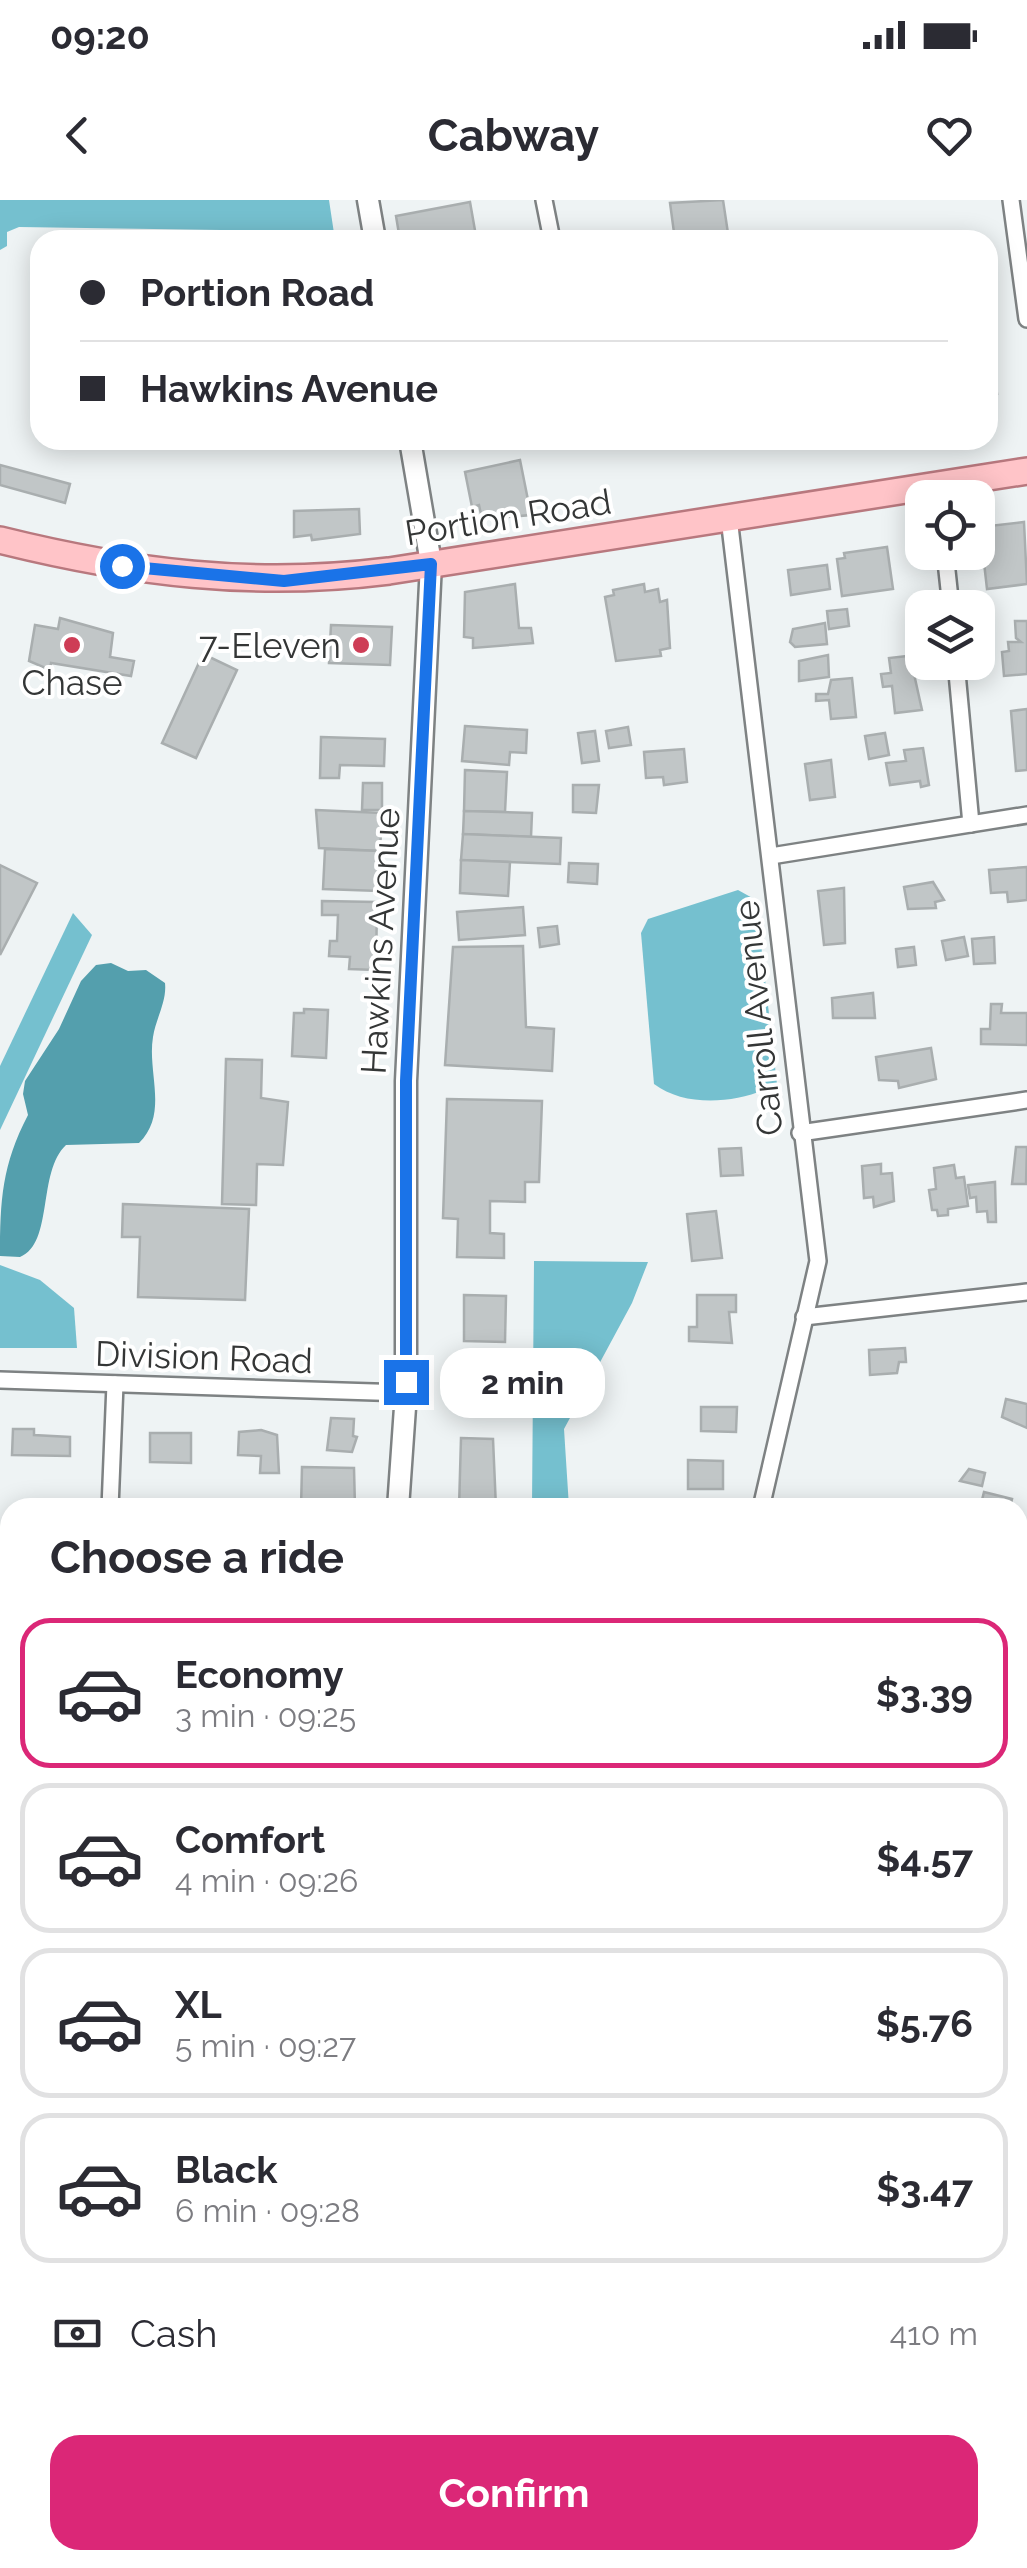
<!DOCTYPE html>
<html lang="en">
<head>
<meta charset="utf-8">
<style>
	body { margin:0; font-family:Raleway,sans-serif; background:#f7f7f7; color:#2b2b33; height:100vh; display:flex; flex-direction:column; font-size:38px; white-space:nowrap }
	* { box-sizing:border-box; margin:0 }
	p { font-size:32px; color:#7c7c81 }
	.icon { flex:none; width:55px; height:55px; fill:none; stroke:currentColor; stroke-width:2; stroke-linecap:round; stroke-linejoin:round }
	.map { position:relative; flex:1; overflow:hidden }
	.sheet { position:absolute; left:0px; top:1298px; width:1028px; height:1072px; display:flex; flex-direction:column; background:#fff; border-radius:30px 30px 0 0; box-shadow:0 5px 25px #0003 }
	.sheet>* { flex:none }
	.top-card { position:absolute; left:30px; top:30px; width:968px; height:220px; border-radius:30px; box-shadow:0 5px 25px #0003; display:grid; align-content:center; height:220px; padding:0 50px; background:#fff }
	.fabs { position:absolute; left:905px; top:280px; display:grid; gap:20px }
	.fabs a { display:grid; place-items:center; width:90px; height:90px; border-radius:20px; background:#fff; box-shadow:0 5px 25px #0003; font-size:50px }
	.end { position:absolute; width:45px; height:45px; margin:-22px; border:12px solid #1a73e8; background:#fff; box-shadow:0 0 0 5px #fff }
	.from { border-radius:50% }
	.bubble { position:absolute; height:70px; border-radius:30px; background:#fff; box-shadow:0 5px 25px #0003; font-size:32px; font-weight:700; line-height:70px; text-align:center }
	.top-card b { display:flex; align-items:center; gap:35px; height:95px; font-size:38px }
	.top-card b+b { border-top:2px solid #e1e1e2 }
	.top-card i { width:25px; height:25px; background:#2b2b33 }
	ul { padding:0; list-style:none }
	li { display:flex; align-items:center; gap:30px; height:150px; margin:0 20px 15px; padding:0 30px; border:5px solid #e1e1e2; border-radius:30px }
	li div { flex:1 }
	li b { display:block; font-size:38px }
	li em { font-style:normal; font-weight:700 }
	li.current { border-color:#db2777 }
	li>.icon { width:90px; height:90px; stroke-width:1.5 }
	h2 { padding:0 50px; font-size:45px; line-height:120px }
	.pay { display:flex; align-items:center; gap:25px; height:110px; padding:0 50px; font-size:38px }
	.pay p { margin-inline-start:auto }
	.cta { display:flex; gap:20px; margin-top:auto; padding:20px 50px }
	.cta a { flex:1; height:115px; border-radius:30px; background:#db2777; color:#fff; font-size:40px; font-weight:700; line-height:115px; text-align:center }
	.status { display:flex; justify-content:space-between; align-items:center; height:70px; padding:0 50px; background:#fff; direction:ltr }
	.status svg { height:28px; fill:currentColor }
	header { display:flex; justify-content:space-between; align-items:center; height:130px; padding:0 50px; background:#fff; font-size:45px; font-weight:700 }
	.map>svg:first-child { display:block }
	.forest { fill:#75c0cf }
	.water { fill:#549fad }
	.building { fill:#c1c6c7; stroke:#a9aeaf; stroke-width:2.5 }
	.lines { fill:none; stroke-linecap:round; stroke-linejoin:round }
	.minor-casing { stroke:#7e8283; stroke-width:20 }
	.tertiary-casing { stroke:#7e8283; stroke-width:25 }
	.primary-casing { stroke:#b8787e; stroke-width:30 }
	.minor { stroke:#fff; stroke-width:15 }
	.tertiary { stroke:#fff; stroke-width:20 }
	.primary { stroke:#ffc4c8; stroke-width:25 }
	.route { stroke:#1a73e8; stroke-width:12 }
	.poi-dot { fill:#ce3d56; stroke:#fff; stroke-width:4 }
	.labels { text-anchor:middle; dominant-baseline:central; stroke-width:8; stroke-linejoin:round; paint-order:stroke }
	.street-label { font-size:35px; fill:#343636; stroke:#fff }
	.poi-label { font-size:35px; fill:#343636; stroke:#fff; text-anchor:end }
</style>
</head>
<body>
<div class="status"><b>09:20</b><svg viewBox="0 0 49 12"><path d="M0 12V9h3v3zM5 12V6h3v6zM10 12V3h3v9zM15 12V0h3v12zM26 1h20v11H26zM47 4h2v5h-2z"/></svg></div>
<header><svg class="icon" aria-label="back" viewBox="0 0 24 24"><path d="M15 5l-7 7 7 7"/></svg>Cabway<svg class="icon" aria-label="heart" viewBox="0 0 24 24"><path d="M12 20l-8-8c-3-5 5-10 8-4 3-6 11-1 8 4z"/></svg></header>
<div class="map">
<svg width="1027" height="2368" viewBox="0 0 1027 2368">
	<rect width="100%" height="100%" fill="#eef3f4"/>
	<!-- forest -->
	<g class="forest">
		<polygon points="0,0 329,0 335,40 231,40 230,34 221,30 19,27 7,32 7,46 0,50"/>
		<path d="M738 690 756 700 777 884C742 903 687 909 654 884L641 733 648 719Z"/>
		<polygon points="73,713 92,735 0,930 0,866"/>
		<polygon points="534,1061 648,1062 632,1103 564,1229 569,1307 532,1307"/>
		<polygon points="0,1065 40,1080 74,1108 77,1148 0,1148"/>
		<polygon points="0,2200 10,2200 10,2360 110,2360 110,2368 0,2368"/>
	</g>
	<!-- water -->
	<path class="water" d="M111 763 128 771 146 770 165 783C167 801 156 818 153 837 147 873 169 913 139 943L66 945C37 972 54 1043 20 1057L0 1056C0 1000 2 965 28 915L23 894 25 881 59 829 81 781 96 765Z"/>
	<!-- building -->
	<g class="building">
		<polygon points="723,0 729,40 675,40 670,3"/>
		<polygon points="470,2 476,36 400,40 396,16"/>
		<polygon points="988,158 993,158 997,194 988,196"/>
		<polygon points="520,260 531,315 482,319 479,305 472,307 465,272"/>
		<polygon points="0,265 70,284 65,303 0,285"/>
		<polygon points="359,309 360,334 312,340 311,335 294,337 294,311"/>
		<polygon points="1024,322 1027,384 987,389 980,327"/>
		<polygon points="887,347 893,389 842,396 837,359 845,358 844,353"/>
		<polygon points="827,365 830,389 791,395 788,370"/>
		<polygon points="515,384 519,428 531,428 533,443 473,448 473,438 464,437 465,392"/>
		<polygon points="644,384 645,392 658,389 660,402 667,400 670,448 660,450 661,456 616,461 605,397 614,395 613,390"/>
		<polygon points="847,409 849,426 829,429 827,411"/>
		<polygon points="60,418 113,433 110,457 134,461 131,476 51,463 50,470 29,461 35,425 58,429"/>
		<polygon points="1015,421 1027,421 1027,474 1004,476 1002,452 1009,451 1008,442 1021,442 1016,438"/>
		<polygon points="825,423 827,444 795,447 790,442 793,429"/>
		<polygon points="331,425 392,427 390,465 329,463"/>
		<polygon points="203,454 237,470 196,558 162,543"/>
		<polygon points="828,455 829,477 799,481 799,461"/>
		<polygon points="917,455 919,474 914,474 922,510 895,513 892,486 883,487 881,474 891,473 889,458"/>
		<polygon points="852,478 856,517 831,519 829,500 816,501 816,494 828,494 831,480"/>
		<polygon points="1027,509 1027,570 1016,571 1011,511"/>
		<polygon points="465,526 527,530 526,553 510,552 509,565 462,561"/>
		<polygon points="628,527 631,545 609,548 606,531"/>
		<polygon points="595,531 599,561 582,563 578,533"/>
		<polygon points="885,533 889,555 869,559 865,536"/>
		<polygon points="321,537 385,539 384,566 340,565 339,578 320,578"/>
		<polygon points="923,548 929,585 921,587 920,581 890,585 886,563 906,561 904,550"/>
		<polygon points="684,549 687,582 664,585 663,577 646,578 644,552"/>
		<polygon points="831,560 835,597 810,600 805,564"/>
		<polygon points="465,570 507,572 505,612 464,611"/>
		<polygon points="363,583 382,583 382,610 362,610"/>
		<polygon points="573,585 599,585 596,613 573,612"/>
		<polygon points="316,610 382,613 380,651 319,648"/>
		<polygon points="464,611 532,613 531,637 463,634"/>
		<polygon points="463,634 561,638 560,664 461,660"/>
		<polygon points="325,649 380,651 379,691 323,689"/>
		<polygon points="461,660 510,662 508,696 460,693"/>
		<polygon points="569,663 598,664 597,684 568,682"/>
		<polygon points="0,665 37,683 0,755"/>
		<polygon points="1027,667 1027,700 1008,702 1007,692 991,693 989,670"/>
		<polygon points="933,682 944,700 935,702 936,708 908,709 904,687"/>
		<polygon points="844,688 845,743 824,745 818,691"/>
		<polygon points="322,701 377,702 376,770 349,769 350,757 329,756 330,741 337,741 338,715 322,715"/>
		<polygon points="523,707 525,735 459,740 457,712"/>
		<polygon points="557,726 559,744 540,747 538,728"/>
		<polygon points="964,737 968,756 946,760 942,741"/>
		<polygon points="994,737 995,763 974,764 972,739"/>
		<polygon points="523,746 526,827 554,829 552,871 445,865 453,747"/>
		<polygon points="914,747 916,765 898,767 896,749"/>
		<polygon points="873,793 875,818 833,818 832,798"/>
		<polygon points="991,804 1002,804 1001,813 1027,813 1027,845 981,844 981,829 990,829"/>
		<polygon points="304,809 328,810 326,858 292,856 294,813 304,813"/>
		<polygon points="931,848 936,879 899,888 898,881 879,880 876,857"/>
		<polygon points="226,859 262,860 261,898 288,902 283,965 257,964 256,1005 222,1004"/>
		<polygon points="447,899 542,901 539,982 525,982 525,1002 490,1001 490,1033 504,1034 504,1058 457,1057 458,1019 443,1018"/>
		<polygon points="1016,947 1027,947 1026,984 1012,984"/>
		<polygon points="741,948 743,975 721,976 719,949"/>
		<polygon points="881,964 881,974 892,973 894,1001 874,1007 873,997 864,998 862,966"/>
		<polygon points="954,965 956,978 964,977 968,1006 948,1009 948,1015 938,1016 937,1010 932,1010 929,990 936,989 934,968"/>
		<polygon points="995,982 996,1022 988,1022 987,1011 977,1012 976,997 970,998 968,985"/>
		<polygon points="123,1004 249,1009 245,1100 138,1097 140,1037 122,1037"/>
		<polygon points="716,1011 722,1058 692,1061 687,1014"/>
		<polygon points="464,1095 506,1096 505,1142 464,1141"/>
		<polygon points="697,1095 736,1095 736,1112 729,1112 732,1143 689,1141 689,1127 697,1127"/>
		<polygon points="905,1148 906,1162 899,1162 897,1173 870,1175 869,1150"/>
		<polygon points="1006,1199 1027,1204 1027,1228 1002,1217"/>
		<polygon points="701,1207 737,1207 736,1232 701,1231"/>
		<polygon points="331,1218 354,1219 353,1236 357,1237 352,1252 327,1250"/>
		<polygon points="13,1229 34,1229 34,1235 70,1237 70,1256 12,1255"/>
		<polygon points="261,1230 277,1235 279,1273 260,1273 261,1256 238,1255 239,1232"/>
		<polygon points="150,1233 191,1233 191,1263 150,1262"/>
		<polygon points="461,1238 493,1239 496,1308 459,1308"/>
		<polygon points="688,1260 723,1261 723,1289 688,1289"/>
		<polygon points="302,1267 354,1268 355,1308 323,1308 323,1300 319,1300 319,1308 301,1308"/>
		<polygon points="969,1269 985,1273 982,1286 960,1281"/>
		<polygon points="984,1292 1012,1299 1010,1308 980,1308"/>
		<polygon points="0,1735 10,1736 10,1789 0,1788"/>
		<polygon points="1027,1961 1027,1993 1018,1993 1019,1962"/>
		<polygon points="0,2094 10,2094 10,2136 4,2136"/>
		<polygon points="1025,2124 1027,2124 1027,2163 1018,2163 1018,2136 1025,2135"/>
		<polygon points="433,2360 491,2360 492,2368 434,2368"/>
		<polygon points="535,2360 595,2360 596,2368 536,2368"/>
	</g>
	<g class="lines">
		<!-- minor casing -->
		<g class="minor-casing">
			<g id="minor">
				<polyline points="544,0 552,40"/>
				<polyline points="1011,0 1027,119"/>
				<polyline points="729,318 818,1061 761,1308"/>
				<polyline points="945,352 951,408"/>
				<polyline points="956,462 971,624"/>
				<polyline points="771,656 1027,615"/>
				<polyline points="800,933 1027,900"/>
				<polyline points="804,1117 1027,1092"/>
				<polyline points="0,1180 406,1193"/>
				<polyline points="110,1308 115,1184"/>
				<polyline points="1018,1390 1027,1357"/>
				<polyline points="1018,1404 1027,1403"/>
				<polyline points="1018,1449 1027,1536"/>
				<polyline points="0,1549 10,1556"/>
				<polyline points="0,1635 10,1635"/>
				<polyline points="0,1839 10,1840"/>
				<polyline points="1018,1923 1027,1921"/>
				<polyline points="0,2048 10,2049"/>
				<polyline points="833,2360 834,2368"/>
				<polyline points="945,2360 945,2368"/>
				<polyline points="993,2368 1027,2364"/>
			</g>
		</g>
		<!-- tertiary casing -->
		<g class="tertiary-casing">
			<g id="tertiary">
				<polyline points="368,0 375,40"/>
				<polyline points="398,1308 406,1193 406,881 431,363 410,240"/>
				<polyline points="356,2368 357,2360"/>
			</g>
		</g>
		<!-- primary casing -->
		<g class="primary-casing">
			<path id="primary" d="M0 340C133 373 253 388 389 371L1027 271"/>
		</g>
		<!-- minor -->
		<use href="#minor" class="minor"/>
		<!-- tertiary -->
		<use href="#tertiary" class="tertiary"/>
		<!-- primary -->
		<use href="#primary" class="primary"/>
	</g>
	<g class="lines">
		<!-- route -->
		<polyline class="route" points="122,366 284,381 431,364 406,881 406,1182"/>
	</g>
	<!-- markers -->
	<g class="poi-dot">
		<circle cx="72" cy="445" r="10"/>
		<circle cx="361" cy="445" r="10"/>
	</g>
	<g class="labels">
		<!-- street labels -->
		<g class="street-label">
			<text transform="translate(508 317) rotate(-9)">Portion Road</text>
			<text transform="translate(380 741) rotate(-87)">Hawkins Avenue</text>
			<text transform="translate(758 818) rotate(-96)">Carroll Avenue</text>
			<text transform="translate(204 1157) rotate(2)">Division Road</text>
		</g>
		<!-- poi labels -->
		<g class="poi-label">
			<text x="341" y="445">7-Eleven</text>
			<text x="72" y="482" text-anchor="middle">Chase</text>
		</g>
	</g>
</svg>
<div class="fabs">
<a><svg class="icon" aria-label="locate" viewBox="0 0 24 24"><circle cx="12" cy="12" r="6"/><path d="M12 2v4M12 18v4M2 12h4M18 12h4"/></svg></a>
<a><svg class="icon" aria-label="layers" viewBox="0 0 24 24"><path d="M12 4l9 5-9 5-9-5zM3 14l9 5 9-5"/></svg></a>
</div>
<i class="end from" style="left:122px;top:366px"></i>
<i class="end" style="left:406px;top:1182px"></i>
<div class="bubble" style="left:440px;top:1148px;width:165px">2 min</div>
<div class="top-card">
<b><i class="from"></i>Portion Road</b>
<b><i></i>Hawkins Avenue</b>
</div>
<section class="sheet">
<h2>Choose a ride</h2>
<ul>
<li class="current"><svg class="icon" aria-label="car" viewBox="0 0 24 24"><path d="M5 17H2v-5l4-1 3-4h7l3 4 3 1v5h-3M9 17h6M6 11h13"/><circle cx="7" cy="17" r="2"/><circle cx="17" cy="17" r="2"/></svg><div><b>Economy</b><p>3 min · 09:25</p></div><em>$3.39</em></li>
<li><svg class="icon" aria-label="car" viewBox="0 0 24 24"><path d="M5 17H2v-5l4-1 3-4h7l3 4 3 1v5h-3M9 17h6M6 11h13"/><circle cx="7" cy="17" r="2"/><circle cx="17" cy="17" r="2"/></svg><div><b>Comfort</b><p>4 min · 09:26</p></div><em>$4.57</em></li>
<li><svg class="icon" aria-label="car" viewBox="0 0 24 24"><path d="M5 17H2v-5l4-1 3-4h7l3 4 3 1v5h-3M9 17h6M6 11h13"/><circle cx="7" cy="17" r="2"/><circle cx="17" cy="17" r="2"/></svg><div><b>XL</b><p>5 min · 09:27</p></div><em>$5.76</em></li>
<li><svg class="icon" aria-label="car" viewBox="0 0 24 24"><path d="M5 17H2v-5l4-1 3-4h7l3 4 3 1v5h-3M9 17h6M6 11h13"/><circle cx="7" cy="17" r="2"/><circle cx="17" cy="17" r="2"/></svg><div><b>Black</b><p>6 min · 09:28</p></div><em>$3.47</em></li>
</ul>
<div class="pay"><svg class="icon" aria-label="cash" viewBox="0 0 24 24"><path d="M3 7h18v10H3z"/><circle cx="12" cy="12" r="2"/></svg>Cash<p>410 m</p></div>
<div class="cta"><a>Confirm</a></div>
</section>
</div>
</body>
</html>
